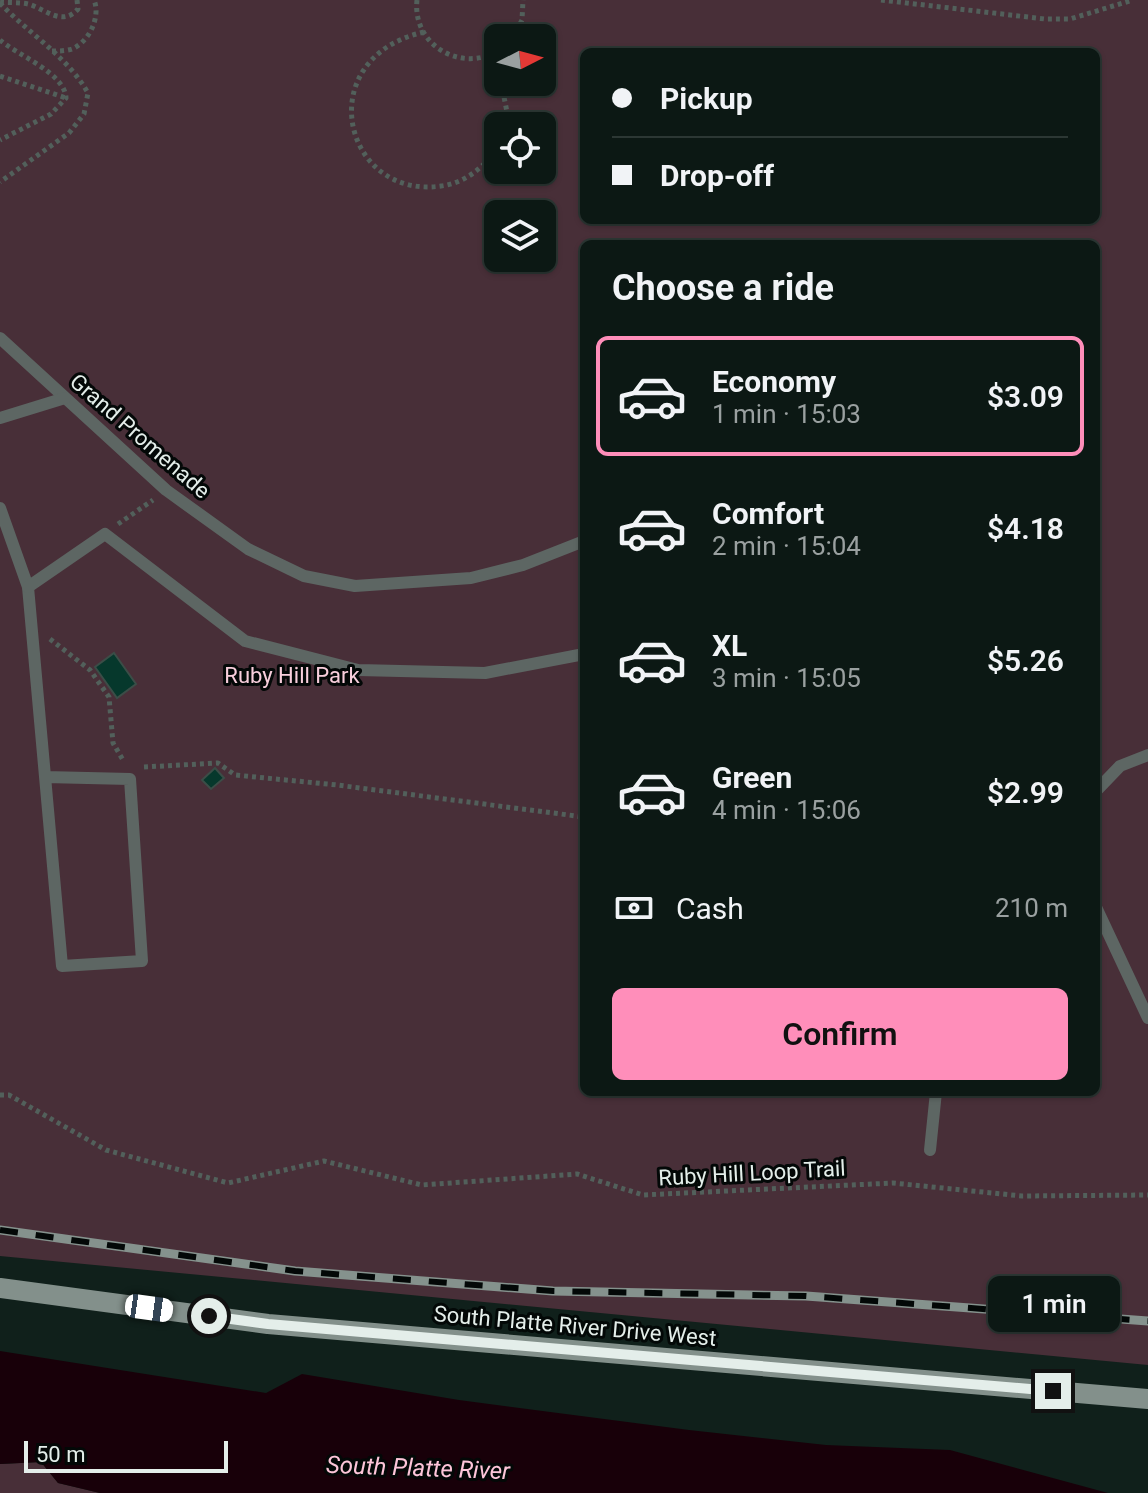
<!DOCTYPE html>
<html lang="en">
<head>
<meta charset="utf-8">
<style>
	body { margin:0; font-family:Roboto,sans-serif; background:#15211d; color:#f1f3f6; height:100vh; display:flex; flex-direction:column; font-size:30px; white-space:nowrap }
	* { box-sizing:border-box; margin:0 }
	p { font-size:26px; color:#9aa0a0 }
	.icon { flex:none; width:44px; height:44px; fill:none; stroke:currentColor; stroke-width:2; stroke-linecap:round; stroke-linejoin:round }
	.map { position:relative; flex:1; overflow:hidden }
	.details { position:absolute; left:580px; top:240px; width:520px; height:856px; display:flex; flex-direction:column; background:#0c1814; border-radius:12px; box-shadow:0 2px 6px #0004,0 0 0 2px #2c3734 }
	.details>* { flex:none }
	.top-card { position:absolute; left:580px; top:48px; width:520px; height:176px; border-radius:12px; box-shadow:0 2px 6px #0004,0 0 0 2px #2c3734; display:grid; align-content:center; height:176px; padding:0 32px; background:#0c1814 }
	.needle { width:52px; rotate:84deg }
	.tools { position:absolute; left:484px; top:24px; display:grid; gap:16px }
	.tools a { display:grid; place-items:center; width:72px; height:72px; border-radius:12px; background:#0c1814; box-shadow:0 2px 6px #0004,0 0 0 2px #2c3734; font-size:40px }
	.scale { position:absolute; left:24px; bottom:20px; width:204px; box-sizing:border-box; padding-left:8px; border:4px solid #e4eeea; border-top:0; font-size:22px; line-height:28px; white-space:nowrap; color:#e4eeea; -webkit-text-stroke:6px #030807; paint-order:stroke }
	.end { position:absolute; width:36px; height:36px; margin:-18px; border:10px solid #e4eeea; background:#111; box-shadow:0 0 0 4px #111 }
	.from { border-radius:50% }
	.bubble { position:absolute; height:56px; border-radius:12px; background:#0c1814; box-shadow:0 2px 6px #0004,0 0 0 2px #2c3734; font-size:26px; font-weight:600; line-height:56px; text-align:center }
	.car { position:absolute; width:24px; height:48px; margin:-24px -12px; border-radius:10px; box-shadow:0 0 6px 2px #0007; background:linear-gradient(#fff 24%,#345 0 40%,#fff 0 76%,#345 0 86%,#fff 0) }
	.top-card b { display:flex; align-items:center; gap:28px; height:76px; font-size:30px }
	.top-card b+b { border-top:2px solid #2c3734 }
	.top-card i { width:20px; height:20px; background:#f1f3f6 }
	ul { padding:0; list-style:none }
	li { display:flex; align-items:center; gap:24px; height:120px; margin:0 16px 12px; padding:0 16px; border:4px solid transparent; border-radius:12px }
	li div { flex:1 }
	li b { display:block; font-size:30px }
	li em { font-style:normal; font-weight:600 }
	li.current { border-color:#ff8eba }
	li>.icon { width:72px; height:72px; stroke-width:1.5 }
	h2 { padding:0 32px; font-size:36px; line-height:96px }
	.pay { display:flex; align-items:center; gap:20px; height:88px; padding:0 32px; font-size:30px }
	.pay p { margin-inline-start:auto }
	.action { display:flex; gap:16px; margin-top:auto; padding:16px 32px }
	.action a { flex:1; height:92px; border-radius:12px; background:#ff8eba; color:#111; font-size:32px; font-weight:600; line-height:92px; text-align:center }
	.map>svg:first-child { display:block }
	.green { fill:#482f38; fill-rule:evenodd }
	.water { fill:#180009 }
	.building { fill:#06382c; stroke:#3b4d47; stroke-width:2 }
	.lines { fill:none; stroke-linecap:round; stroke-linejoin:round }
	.path { stroke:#52605b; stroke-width:5; stroke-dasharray:4 4; stroke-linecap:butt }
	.lane { stroke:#5d6663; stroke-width:12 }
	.secondary { stroke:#83908b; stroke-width:20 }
	.rail-casing { stroke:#85928d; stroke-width:9 }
	.rail { stroke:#030807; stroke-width:6; stroke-dasharray:18; stroke-linecap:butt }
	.route { stroke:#e4eeea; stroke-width:10 }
	.labels { text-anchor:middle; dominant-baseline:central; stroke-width:6; stroke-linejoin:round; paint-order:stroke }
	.street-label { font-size:22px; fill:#e4eeea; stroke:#030807 }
	.park-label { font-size:22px; fill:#f8cedc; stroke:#030807 }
	.water-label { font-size:24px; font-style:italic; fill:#fdc5d9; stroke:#030807 }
</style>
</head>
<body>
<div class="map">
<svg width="1148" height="1493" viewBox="0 0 1148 1493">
	<rect width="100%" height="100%" fill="#10201b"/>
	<!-- green -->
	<g class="green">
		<path d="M0 0H1148V1365L0 1256ZM498 38H542V82H498ZM584 52H1096V220H584ZM498 126H542V170H498ZM498 214H542V258H498ZM584 244H1096V1092H584Z"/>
		<polygon points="41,1462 58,1483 100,1493 0,1493 0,1464"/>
	</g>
	<!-- water -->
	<polygon class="water" points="0,1351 266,1393 302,1374 459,1400 689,1430 826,1445 950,1450 1108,1493 100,1493 58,1483 41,1462 0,1464"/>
	<!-- building -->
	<g class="building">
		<polygon points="114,653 136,684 117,698 95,667"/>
		<polygon points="215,768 224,778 211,789 202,780"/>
	</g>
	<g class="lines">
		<!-- path -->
		<g class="path">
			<path d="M417 0C412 45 461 73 498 51"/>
			<polyline points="881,0 1045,19 1070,19 1133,0"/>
			<path d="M0 2C9 3 19 2 28 4 46 9 62 27 78 9L77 0"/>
			<path d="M0 3C29 34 67 56 88 93L84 114 69 133 0 182"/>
			<path d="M424 32C309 58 343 200 441 186 466 183 486 166 498 145"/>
			<polyline points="513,38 522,20 523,0"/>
			<path d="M0 40C17 55 65 73 66 98L51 114 0 140"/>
			<path d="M52 51C59 51 66 51 72 49 89 42 101 17 94 0"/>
			<polyline points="485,57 498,75"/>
			<polyline points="0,76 66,98"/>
			<polyline points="501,82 507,112 504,126"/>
			<polyline points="118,524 153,500"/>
			<polyline points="50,639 90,670 109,697 113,743 123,760"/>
			<polyline points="144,767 218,763 235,775 337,785 584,817"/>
			<polyline points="0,1095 9,1095 106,1150 228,1183 324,1161 422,1185 577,1174 643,1195 893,1183 1022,1196 1148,1195"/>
		</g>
		<!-- lane -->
		<g class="lane">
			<polyline points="0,338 166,490 248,549 304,576 355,586 471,578 523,565 584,541"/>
			<polyline points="0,418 65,398"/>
			<polyline points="0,508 28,587 62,966 142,961 130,779 45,777"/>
			<polyline points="28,587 105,534 245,641 358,670 485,673 584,654"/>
			<polyline points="1096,791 1120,766 1148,755"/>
			<polyline points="1096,907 1148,1018"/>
			<polyline points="930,1150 936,1092"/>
		</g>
		<!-- secondary -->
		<polyline class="secondary" points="0,1288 268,1324 1148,1399"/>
		<!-- rail casing -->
		<g class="rail-casing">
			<polyline id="rail" points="0,1230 295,1271 553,1291 806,1296 1148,1321"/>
		</g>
		<!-- rail -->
		<use href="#rail" class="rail"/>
	</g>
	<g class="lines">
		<!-- route -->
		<polyline class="route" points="209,1316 268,1324 1053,1391"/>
	</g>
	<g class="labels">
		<!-- street labels -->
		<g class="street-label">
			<text transform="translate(140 436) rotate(41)">Grand Promenade</text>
			<text transform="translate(752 1173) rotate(-3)">Ruby Hill Loop Trail</text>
			<text transform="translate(575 1326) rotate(5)">South Platte River Drive West</text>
		</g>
		<!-- park labels -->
		<g class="park-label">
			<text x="292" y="675">Ruby Hill Park</text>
		</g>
		<!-- water labels -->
		<g class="water-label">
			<text transform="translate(418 1468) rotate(2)">South Platte River</text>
		</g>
	</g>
</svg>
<div class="tools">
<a><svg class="needle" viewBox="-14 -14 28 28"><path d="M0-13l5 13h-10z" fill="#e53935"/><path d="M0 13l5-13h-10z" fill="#9aa0a0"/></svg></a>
<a><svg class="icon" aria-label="locate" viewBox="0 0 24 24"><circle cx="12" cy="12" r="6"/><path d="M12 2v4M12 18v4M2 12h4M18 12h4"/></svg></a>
<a><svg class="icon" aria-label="layers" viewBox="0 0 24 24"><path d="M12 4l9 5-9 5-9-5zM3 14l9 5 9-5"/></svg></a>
</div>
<div class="scale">50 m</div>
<i class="end from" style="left:209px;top:1316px"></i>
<i class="end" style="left:1053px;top:1391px"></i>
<div class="bubble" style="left:988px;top:1276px;width:132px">1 min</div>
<i class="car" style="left:149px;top:1308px;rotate:98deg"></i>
<div class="top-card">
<b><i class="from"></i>Pickup</b>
<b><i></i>Drop-off</b>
</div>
<section class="details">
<h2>Choose a ride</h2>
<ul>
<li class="current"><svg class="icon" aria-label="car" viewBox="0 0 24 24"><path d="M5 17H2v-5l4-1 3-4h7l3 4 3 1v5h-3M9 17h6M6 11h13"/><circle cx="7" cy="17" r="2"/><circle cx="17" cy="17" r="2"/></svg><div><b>Economy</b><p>1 min · 15:03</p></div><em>$3.09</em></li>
<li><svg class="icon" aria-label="car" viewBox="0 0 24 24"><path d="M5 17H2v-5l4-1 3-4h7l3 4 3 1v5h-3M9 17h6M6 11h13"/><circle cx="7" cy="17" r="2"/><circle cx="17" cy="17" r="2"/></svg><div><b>Comfort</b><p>2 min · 15:04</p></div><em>$4.18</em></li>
<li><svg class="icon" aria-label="car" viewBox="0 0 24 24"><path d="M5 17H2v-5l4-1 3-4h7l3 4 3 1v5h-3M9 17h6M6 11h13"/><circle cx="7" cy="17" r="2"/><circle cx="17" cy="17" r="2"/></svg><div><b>XL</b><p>3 min · 15:05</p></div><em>$5.26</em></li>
<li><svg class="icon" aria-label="car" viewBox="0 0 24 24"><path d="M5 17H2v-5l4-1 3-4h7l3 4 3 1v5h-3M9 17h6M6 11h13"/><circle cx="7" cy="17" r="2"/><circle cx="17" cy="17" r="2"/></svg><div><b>Green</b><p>4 min · 15:06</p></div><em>$2.99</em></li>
</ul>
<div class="pay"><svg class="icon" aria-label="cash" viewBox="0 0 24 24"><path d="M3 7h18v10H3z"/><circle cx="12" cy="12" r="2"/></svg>Cash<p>210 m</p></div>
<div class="action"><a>Confirm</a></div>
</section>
</div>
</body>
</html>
